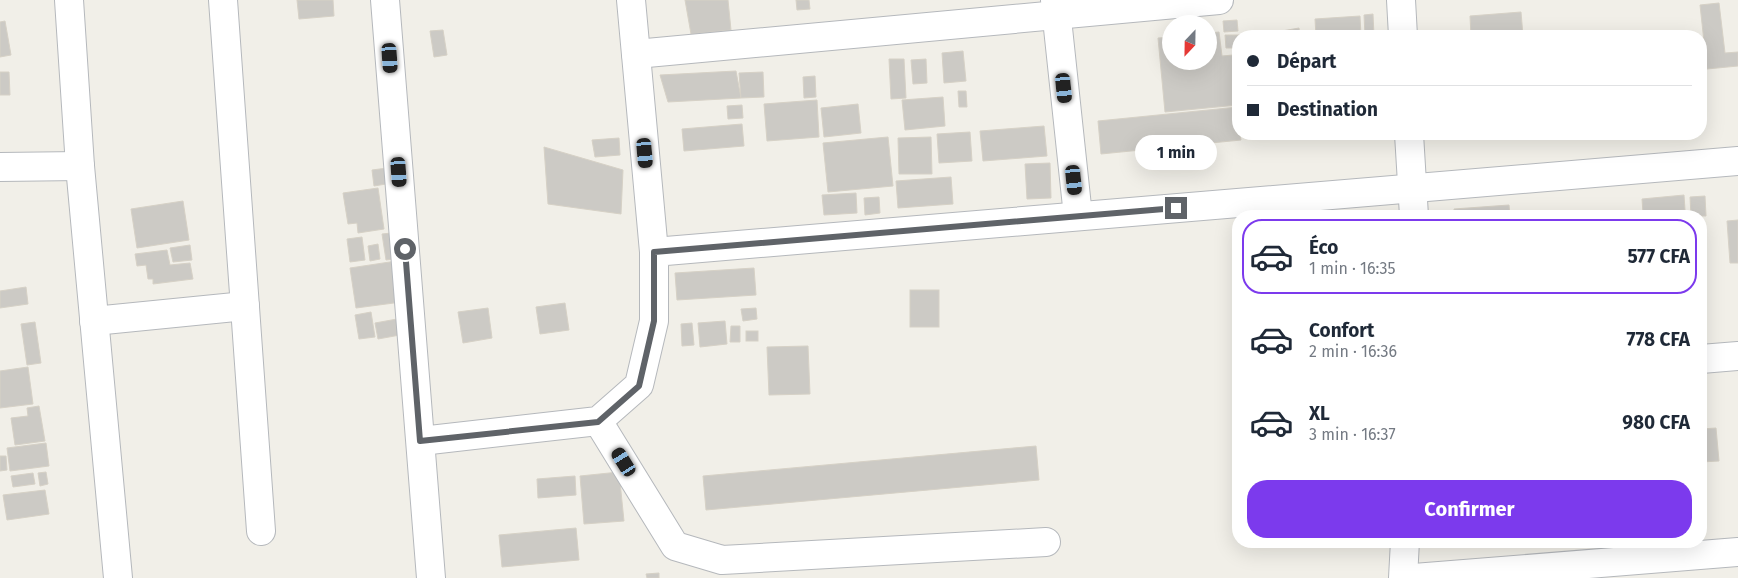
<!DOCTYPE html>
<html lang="fr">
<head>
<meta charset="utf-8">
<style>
	body { margin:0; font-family:"Fira Sans",sans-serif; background:#f6f6f7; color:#1f2937; height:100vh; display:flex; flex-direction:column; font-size:19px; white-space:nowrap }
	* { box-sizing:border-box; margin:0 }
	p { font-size:16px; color:#747a83 }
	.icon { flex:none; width:28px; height:28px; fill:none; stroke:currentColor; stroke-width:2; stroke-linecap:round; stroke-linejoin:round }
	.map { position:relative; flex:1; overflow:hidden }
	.details { position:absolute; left:1232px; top:210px; width:475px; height:338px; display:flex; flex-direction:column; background:#fff; border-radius:20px; box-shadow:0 5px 20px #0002 }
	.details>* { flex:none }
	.banner { position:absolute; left:1232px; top:30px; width:475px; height:110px; border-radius:20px; box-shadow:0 5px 20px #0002; display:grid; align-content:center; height:110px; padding:0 15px; background:#fff }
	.needle { width:32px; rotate:202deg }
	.tools { position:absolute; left:1162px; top:15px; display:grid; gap:10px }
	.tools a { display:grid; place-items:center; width:55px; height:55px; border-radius:50%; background:#fff; box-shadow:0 5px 20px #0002; font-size:25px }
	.end { position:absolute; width:22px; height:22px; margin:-11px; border:6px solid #5f6368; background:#fff; box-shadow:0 0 0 2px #fff }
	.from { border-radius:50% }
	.bubble { position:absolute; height:35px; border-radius:18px; background:#fff; box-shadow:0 5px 20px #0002; font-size:16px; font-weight:700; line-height:35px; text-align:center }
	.car { position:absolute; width:15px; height:30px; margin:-15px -8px; border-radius:6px; box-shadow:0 0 4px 1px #0007; background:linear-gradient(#222 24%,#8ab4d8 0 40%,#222 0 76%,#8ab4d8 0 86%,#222 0) }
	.banner b { display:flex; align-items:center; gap:18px; height:48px; font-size:19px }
	.banner b+b { border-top:1px solid #e0e1e3 }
	.banner i { width:12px; height:12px; background:#1f2937 }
	ul { padding:9px 0 0; list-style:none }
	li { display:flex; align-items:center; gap:15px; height:75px; margin:0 10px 8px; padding:0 5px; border:2px solid transparent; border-radius:20px }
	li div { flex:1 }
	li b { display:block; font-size:19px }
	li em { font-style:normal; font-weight:700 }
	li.selected { border-color:#7c3aed }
	li>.icon { width:45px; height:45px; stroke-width:1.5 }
	.button { display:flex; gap:10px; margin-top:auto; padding:10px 15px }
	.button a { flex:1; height:58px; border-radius:20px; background:#7c3aed; color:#fff; font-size:20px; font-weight:700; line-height:58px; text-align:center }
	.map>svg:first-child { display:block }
	.building { fill:#cccac5; stroke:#d6d1c6 }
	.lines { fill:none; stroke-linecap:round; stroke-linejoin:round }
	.minor-casing { stroke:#b5b8bc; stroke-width:30 }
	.minor { stroke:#fff; stroke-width:28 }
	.route { stroke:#5f6368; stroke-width:6 }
</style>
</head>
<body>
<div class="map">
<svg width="1738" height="578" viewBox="0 0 1738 578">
	<rect width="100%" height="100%" fill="#f1efe8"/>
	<!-- building -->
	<g class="building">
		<polygon points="297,0 333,0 334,16 299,19"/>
		<polygon points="685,0 728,0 731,30 691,34"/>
		<polygon points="796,0 809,0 810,9 797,10"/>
		<polygon points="1719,3 1725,53 1738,52 1738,66 1707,69 1700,5"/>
		<polygon points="1521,12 1523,36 1471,36 1470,16"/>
		<polygon points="1373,14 1374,36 1365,36 1364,15"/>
		<polygon points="1360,16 1361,36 1316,36 1315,19"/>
		<polygon points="1237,20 1238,31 1224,32 1223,21"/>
		<polygon points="5,21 11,55 0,57 0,22"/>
		<polygon points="1299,28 1300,36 1283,36 1282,31"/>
		<polygon points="443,30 447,55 434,57 430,31"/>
		<polygon points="1219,32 1222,56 1233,55 1238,105 1165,112 1158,38 1171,37 1171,61 1209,61 1209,33"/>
		<polygon points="1225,35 1243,35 1244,36 1239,36 1239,48 1226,48"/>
		<polygon points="963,51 966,81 944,83 942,53"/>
		<polygon points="889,59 904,59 906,98 891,99"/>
		<polygon points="926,59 927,83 913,84 911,60"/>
		<polygon points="736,71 741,98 668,102 660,75"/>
		<polygon points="0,72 9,72 10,95 0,95"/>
		<polygon points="763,72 764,97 741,98 739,73"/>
		<polygon points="815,76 816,97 804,98 803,77"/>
		<polygon points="958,91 966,91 967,107 959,107"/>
		<polygon points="943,97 945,126 905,130 902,100"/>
		<polygon points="817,100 819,137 767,141 764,104"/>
		<polygon points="858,104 861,133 824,137 821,108"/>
		<polygon points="742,105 743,118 728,119 727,106"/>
		<polygon points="1238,107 1239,134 1240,134 1241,140 1101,154 1098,121"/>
		<polygon points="742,124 744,146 684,151 682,129"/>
		<polygon points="1044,126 1047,156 983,161 980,131"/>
		<polygon points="970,132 972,161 939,163 937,134"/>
		<polygon points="888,137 893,186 828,192 823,143"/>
		<polygon points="931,137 932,174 899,174 898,138"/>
		<polygon points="619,138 620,155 595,157 592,140"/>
		<polygon points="544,147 623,170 621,214 548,204"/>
		<polygon points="1050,163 1051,198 1027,199 1025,164"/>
		<polygon points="395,167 398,182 374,186 372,170"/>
		<polygon points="951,177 953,204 898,208 896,181"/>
		<polygon points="378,188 384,229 358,233 357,223 348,224 343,193"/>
		<polygon points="856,193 857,213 824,215 822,195"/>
		<polygon points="1684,195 1685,210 1643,213 1642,199"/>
		<polygon points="1705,196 1706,216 1691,216 1690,197"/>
		<polygon points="879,197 880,213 865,215 864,198"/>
		<polygon points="183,201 189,240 137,248 131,209"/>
		<polygon points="1509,205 1510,216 1454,216 1454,209"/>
		<polygon points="1738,220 1738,263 1730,263 1727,221"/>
		<polygon points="400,232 403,258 386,260 382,234"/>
		<polygon points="362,237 365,260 350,262 347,239"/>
		<polygon points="378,244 380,259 370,261 368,246"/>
		<polygon points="190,245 192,260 173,262 170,248"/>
		<polygon points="167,250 170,265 190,263 193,279 153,284 153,279 148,279 146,265 137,266 135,254"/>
		<polygon points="403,260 409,301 356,308 350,268"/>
		<polygon points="754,268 756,295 677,300 675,273"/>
		<polygon points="26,287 28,304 0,308 0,291"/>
		<rect x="910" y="290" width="29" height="37"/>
		<polygon points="565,303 569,330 540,334 536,307"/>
		<polygon points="488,308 492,338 463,343 458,312"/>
		<polygon points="756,308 757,319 743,321 741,309"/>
		<polygon points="371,312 375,337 359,339 355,315"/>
		<polygon points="397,319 400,335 378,339 375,323"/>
		<polygon points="725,321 727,344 700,347 698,323"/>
		<polygon points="35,322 41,363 27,365 21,324"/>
		<polygon points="692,323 694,345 682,346 681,324"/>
		<polygon points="731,326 740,326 740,342 730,342"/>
		<rect x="746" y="331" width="12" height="10"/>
		<polygon points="808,346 810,394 769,395 767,347"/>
		<polygon points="28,367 33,404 0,408 0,371"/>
		<polygon points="39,406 45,441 15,445 11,418 28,416 27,408"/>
		<polygon points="1716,428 1719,461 1701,462 1701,429"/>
		<polygon points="46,443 49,466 10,471 7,448"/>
		<polygon points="1036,446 1039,480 706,510 703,476"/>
		<polygon points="0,456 6,456 7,470 0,471"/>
		<polygon points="46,472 48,484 40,486 38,473"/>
		<polygon points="619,472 624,521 584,524 580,476"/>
		<polygon points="33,473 35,484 13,487 11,476"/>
		<polygon points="575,476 576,495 538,498 537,479"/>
		<polygon points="45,490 49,514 7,520 3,495"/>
		<polygon points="576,528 579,560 502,567 499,535"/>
		<polygon points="659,573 659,578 647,578 646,574"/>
	</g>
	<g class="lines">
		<!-- minor casing -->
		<g class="minor-casing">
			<g id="minor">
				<polyline points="69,0 80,166 118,578"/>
				<polyline points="223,0 261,531"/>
				<polyline points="385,0 431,578"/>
				<polyline points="631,0 654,252"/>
				<polyline points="1055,0 1078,216"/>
				<polyline points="1401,0 1403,36"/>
				<polyline points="636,54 1219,0"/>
				<polyline points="1409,134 1414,216"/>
				<polyline points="0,167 80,166"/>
				<polyline points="94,321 245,306"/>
				<polyline points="1701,359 1738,356"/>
				<polyline points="598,421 675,546 722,560 1046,542"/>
				<polyline points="421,441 598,421 639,385 654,321 654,252 1738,161"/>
				<polyline points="1403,578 1405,541"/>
				<polyline points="1414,578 1738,552"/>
			</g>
		</g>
		<!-- minor -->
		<use href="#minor" class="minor"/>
	</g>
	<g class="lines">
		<!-- route -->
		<polyline class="route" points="405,249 420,441 598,422 639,386 654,321 654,252 1176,208"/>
	</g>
</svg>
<div class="tools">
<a><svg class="needle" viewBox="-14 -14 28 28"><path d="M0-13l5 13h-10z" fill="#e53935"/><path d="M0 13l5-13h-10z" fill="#747a83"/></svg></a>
</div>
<i class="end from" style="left:405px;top:249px"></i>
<i class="end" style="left:1176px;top:208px"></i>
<div class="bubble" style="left:1135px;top:135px;width:82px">1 min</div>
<i class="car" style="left:390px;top:58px;rotate:176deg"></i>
<i class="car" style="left:1064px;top:88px;rotate:174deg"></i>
<i class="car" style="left:645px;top:153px;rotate:175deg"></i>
<i class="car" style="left:399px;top:172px;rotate:176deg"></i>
<i class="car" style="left:1074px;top:180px;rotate:174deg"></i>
<i class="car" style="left:624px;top:462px;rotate:328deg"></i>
<div class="banner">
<b><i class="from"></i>Départ</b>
<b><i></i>Destination</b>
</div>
<section class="details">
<ul>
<li class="selected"><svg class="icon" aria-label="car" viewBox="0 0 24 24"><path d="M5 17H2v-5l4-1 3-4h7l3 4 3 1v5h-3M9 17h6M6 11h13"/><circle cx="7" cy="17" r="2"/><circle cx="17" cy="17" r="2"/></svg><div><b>Éco</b><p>1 min · 16:35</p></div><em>577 CFA</em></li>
<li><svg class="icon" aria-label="car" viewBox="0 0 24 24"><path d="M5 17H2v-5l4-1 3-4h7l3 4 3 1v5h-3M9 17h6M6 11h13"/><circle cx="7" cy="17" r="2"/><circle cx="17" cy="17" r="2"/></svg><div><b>Confort</b><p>2 min · 16:36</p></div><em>778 CFA</em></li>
<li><svg class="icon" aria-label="car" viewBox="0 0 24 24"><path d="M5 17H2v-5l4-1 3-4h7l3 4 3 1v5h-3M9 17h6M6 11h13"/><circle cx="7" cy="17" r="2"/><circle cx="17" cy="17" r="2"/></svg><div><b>XL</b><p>3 min · 16:37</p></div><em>980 CFA</em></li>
</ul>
<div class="button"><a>Confirmer</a></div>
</section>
</div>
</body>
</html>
